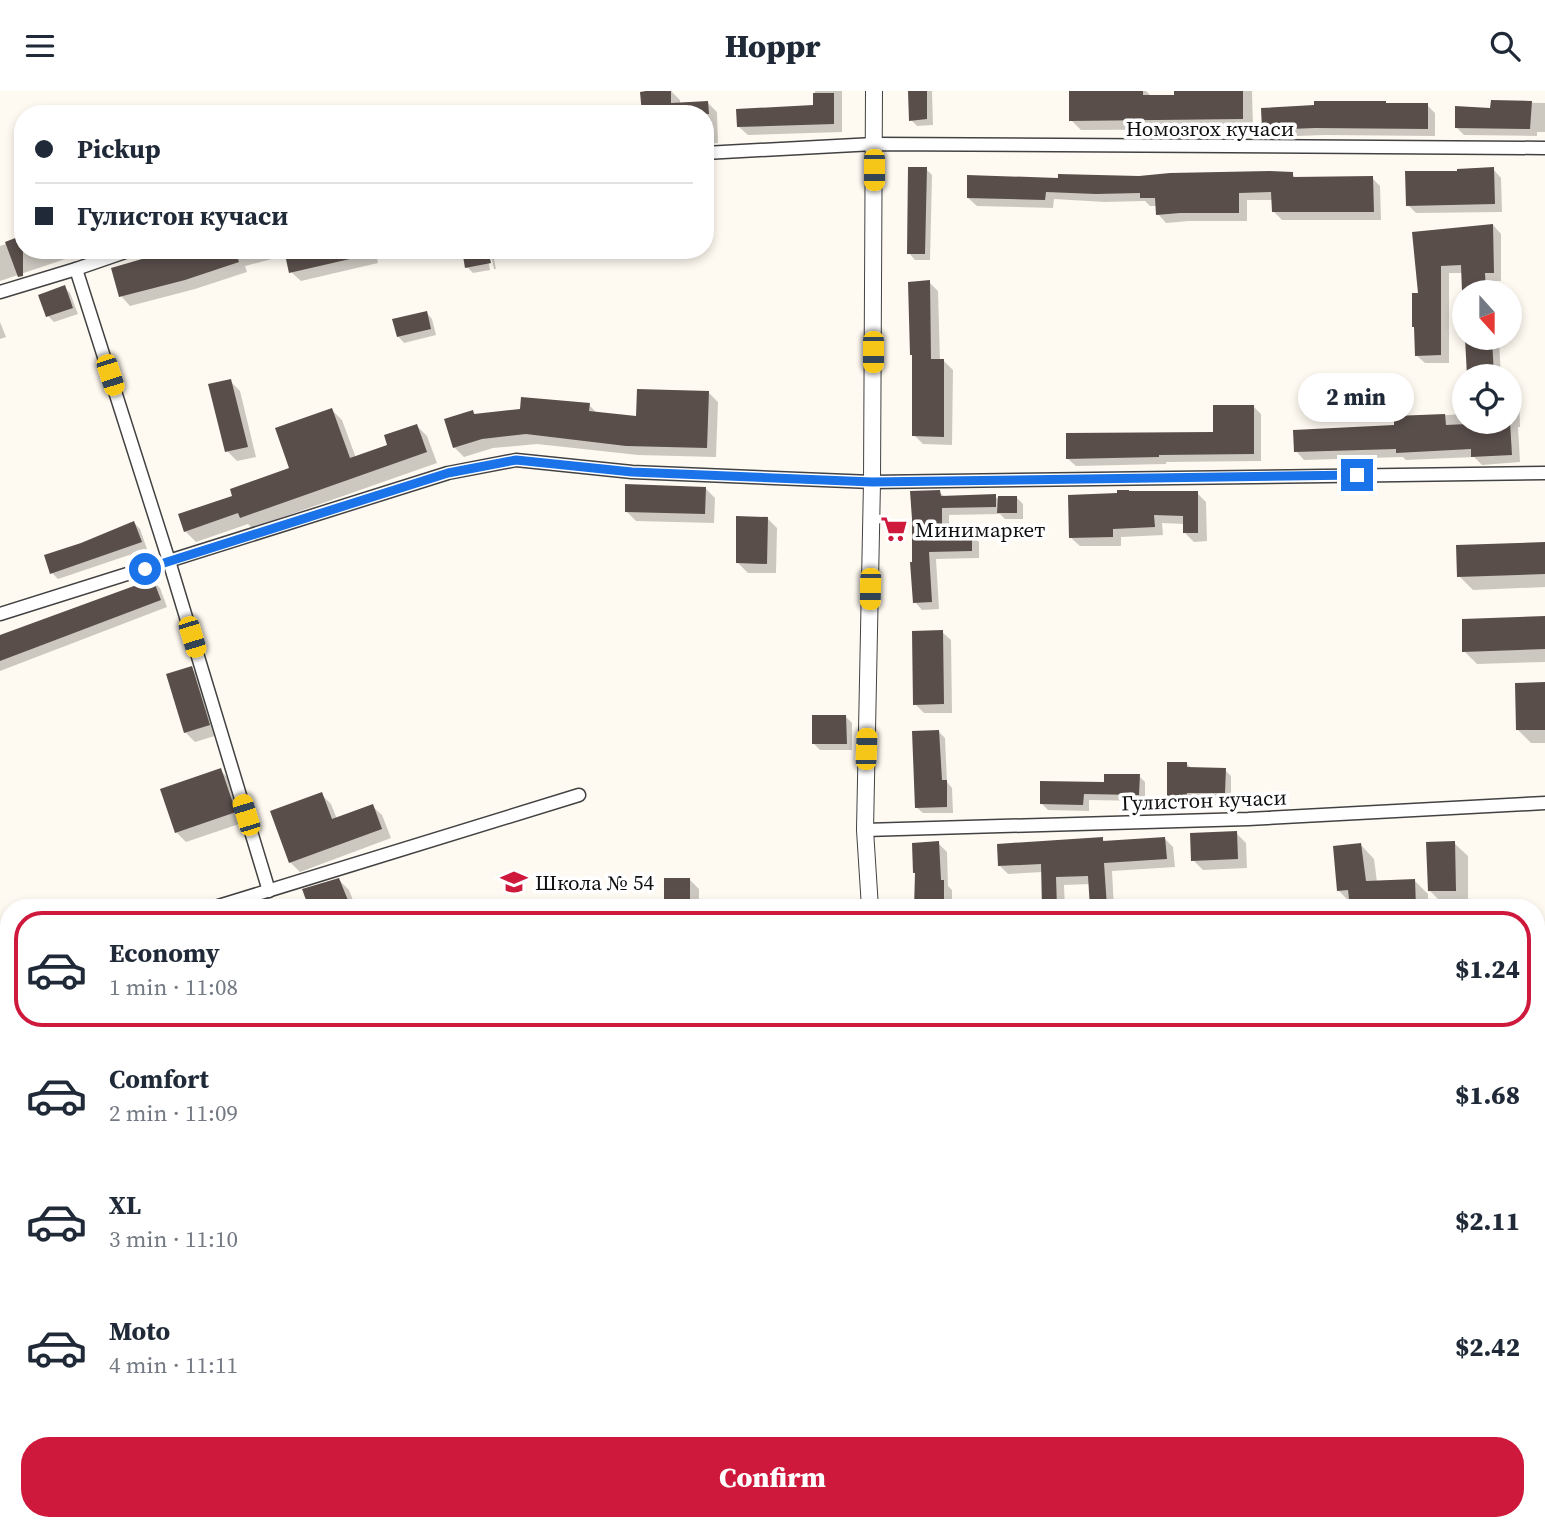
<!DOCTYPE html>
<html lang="en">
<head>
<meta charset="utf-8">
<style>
	body { margin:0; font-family:"Source Serif 4",serif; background:#f6f6f7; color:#1f2937; height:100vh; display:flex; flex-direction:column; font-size:26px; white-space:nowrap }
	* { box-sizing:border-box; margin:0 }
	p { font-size:23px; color:#747a83 }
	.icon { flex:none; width:38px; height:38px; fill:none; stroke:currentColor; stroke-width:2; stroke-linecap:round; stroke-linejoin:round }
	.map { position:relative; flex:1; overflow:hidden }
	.drawer { position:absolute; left:0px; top:808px; width:1545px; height:632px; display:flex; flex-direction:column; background:#fff; border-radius:28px 28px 0 0; box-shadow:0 4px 10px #0003 }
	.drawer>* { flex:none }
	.top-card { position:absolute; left:14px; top:14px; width:700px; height:154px; border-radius:28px; box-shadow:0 4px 10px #0003; display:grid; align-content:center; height:154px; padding:0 21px; background:#fff }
	.needle { width:46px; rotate:159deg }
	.controls { position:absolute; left:1452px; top:189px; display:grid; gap:14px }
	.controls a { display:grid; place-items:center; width:70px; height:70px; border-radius:50%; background:#fff; box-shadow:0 4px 10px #0003; font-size:35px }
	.end { position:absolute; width:32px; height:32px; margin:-16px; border:9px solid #1a73e8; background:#fff; box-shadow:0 0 0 4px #fff }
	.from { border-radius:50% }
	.bubble { position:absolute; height:49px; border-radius:24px; background:#fff; box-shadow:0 4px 10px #0003; font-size:23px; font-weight:800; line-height:49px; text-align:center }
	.car { position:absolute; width:21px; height:42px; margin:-21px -10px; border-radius:9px; box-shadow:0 0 5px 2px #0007; background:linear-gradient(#f5c518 24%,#345 0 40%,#f5c518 0 76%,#345 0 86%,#f5c518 0) }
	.top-card b { display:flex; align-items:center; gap:24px; height:66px; font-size:26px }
	.top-card b+b { border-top:2px solid #e0e1e3 }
	.top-card i { width:18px; height:18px; background:#1f2937 }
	ul { padding:12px 0 0; list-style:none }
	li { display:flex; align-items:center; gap:21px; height:116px; margin:0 14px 10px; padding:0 7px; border:4px solid transparent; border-radius:28px }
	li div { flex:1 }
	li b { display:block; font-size:26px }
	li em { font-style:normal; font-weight:800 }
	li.active { border-color:#ce193d }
	li>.icon { width:63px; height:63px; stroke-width:1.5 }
	.button { display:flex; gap:14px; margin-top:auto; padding:14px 21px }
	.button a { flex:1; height:80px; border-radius:28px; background:#ce193d; color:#fff; font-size:28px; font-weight:800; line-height:80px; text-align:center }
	header { display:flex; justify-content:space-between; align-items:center; height:91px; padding:0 21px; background:#fff; font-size:32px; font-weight:800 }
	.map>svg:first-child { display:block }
	.shadow { fill:#0003 }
	.building { fill:#594e4a }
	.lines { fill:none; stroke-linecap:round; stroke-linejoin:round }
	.service-casing { stroke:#424242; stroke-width:9 }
	.minor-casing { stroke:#424242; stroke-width:15 }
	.tertiary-casing { stroke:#424242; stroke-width:18 }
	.service { stroke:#fff; stroke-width:6 }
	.minor { stroke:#fff; stroke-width:12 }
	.tertiary { stroke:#fff; stroke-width:16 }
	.route { stroke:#1a73e8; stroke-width:9 }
	.labels { text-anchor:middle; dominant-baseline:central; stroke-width:7; stroke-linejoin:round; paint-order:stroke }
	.street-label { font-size:21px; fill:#0f0f0f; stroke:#fff }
	.poi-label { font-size:21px; fill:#0f0f0f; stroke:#fff; text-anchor:start }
</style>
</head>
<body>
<header><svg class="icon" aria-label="menu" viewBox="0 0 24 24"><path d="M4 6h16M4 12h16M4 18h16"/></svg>Hoppr<svg class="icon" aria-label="search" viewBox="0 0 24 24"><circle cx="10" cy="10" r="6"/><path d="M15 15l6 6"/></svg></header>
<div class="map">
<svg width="1545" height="1440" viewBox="0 0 1545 1440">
	<rect width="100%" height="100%" fill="#fffaf1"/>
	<!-- shadow -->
	<g class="shadow">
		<polygon points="662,0 671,0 680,9 680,13 708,12 717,21 718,52 707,53 705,52 705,23 611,23 643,19"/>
		<polygon points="815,0 842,0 842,41 748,44 739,36 815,15"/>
		<polygon points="910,0 932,0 933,34 917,35 911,29"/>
		<polygon points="1071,0 1146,0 1152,6 1176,5 1176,0 1252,0 1253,38 1081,39 1071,29"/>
		<polygon points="1492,11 1545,12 1545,41 1537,41 1537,45 1464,44 1456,36 1492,18"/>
		<polygon points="1388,14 1427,14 1435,22 1435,45 1324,44 1271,46 1263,38"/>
		<polygon points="294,16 301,23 272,23"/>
		<polygon points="563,19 567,23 524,23"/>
		<polygon points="606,20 609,23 579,23"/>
		<polygon points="926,78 932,84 930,169 915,169 909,162"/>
		<polygon points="1493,78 1501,87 1502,121 1416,122 1408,114 1459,81"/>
		<polygon points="1292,83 1297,88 1372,87 1380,95 1381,129 1282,129 1274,121 1273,109 1247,109 1247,130 1189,130 1166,132 1158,123 1157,115 1150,115 1145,110 1105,111 1054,108 1053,117 977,115 968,107 1060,88"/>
		<polygon points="1493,134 1501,143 1501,190 1492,190 1493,201 1465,201 1465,212 1463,182 1449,182 1449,272 1425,272 1416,264 1420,204 1414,143"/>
		<polygon points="23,147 23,159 92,159 0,190 0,155"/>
		<polygon points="177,159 375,159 378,172 301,190 291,181 287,164 245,175 247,181 195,198 130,215 121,205"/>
		<polygon points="486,159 490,179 473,182 467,176"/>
		<polygon points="490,159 492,159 496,178 494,178"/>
		<polygon points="929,191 938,200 940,270 944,270 953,279 952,354 923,353 914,344 914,265"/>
		<polygon points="64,196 70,202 78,223 54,231 48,225"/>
		<polygon points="426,221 432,228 436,244 404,252 398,245"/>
		<polygon points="0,231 6,246 0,248"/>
		<polygon points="1467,247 1497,247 1499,250 1501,285 1469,285"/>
		<polygon points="230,290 240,300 256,366 237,370 227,360"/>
		<polygon points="1510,294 1519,302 1520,336 1518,336 1520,371 1482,374 1474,366 1406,369 1403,366 1304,369 1296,360 1396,336 1396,327 1465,323 1465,331 1510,331"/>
		<polygon points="708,301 718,311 716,366 638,364 537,353 493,357 464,366 454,356 473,321 476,324 589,314 598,323 638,327"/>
		<polygon points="1254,316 1261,323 1261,370 1166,371 1166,373 1076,375 1068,368 1215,343"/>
		<polygon points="332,319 342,329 356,367 390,355 417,335 427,345 437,372 252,437 248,433 196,451 185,440 234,406 291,378"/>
		<polygon points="705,397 715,407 714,432 636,430 626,420"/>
		<polygon points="939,401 945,406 995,405 997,407 1017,407 1023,413 1023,428 1005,428 1000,423 949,424 949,444 971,443 979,451 979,467 936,468 939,518 922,519 915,511"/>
		<polygon points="1197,402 1206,411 1207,450 1194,451 1185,442 1185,433 1162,432 1163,444 1121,446 1121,455 1080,455 1071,447"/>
		<polygon points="767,427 777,437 776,482 748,482 738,472"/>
		<polygon points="134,432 140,438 147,458 58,488 52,482 81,454"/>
		<polygon points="1545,453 1545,496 1473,499 1459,485"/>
		<polygon points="153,490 160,497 167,516 0,580 0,546"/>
		<polygon points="1545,527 1545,571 1477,573 1464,560"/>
		<polygon points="942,541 951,549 952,622 924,622 915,613"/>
		<polygon points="191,577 201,587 218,644 195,651 185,641"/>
		<polygon points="1545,593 1545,652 1531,652 1518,639"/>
		<polygon points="846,626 852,632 852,659 820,659 814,653"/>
		<polygon points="939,641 945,647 947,691 952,697 953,722 923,722 916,716"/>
		<polygon points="1187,673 1192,678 1225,679 1231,685 1231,708 1193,707 1193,711 1175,711 1169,704"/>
		<polygon points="220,679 230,689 245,731 186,751 176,741"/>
		<polygon points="1139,685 1145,691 1145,710 1089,709 1089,720 1048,719 1042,713 1106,692"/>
		<polygon points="321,703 331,713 337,728 372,715 382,724 391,747 300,781 290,771"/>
		<polygon points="1236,742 1246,752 1247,777 1203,779 1193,769"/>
		<polygon points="1102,748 1105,751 1165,748 1173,756 1175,776 1112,780 1114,817 1092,816 1091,793 1064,794 1065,817 1044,817 1043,781 1008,783 1000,775"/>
		<polygon points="938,752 947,761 948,795 952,799 952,817 915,817 917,783"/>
		<polygon points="1454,752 1468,765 1468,812 1443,813 1429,799"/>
		<polygon points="1361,754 1374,768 1377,791 1415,790 1428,803 1428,817 1361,817 1356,812 1352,813 1338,799"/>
		<polygon points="689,788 699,798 699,817 666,817 665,789"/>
		<polygon points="339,789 349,799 356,817 311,817 304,800"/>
		<polygon points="1542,1018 1545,1018 1545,1065 1536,1064 1536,1039 1541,1039"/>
		<polygon points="1536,1130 1545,1130 1545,1211 1539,1210 1536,1207"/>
		<polygon points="9,1200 9,1221 1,1223 0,1202"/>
		<polygon points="1545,1344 1545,1406 1543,1404"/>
		<polygon points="110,1432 170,1432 172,1440 111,1440"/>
		<rect x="466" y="1432" width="27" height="8"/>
		<polygon points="692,1432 736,1432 738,1440 693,1440"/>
		<polygon points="827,1432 884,1432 884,1436 834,1438"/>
		<polygon points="939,1432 973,1432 974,1440 940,1440"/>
		<polygon points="1171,1432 1319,1433 1327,1440 1171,1440"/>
		<polygon points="1371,1436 1464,1437 1467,1440 1371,1440"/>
	</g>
	<!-- building -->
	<g class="building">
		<polygon points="646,0 671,0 671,12 708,10 709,23 642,23 640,1"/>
		<polygon points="908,0 927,0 927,28 909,30"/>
		<polygon points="1069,0 1143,0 1143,4 1174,4 1174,0 1243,0 1243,28 1069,30"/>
		<polygon points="813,2 834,2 834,33 737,36 736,18 813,14"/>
		<polygon points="1491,9 1532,10 1530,38 1455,37 1455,15 1490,17"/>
		<polygon points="1314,10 1386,10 1386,12 1428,12 1428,38 1315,37 1262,39 1261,17 1314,14"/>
		<polygon points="908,76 927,76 925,163 907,163"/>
		<polygon points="1494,76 1495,113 1406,115 1405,80 1457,80 1457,78"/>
		<polygon points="1270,80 1293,81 1293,86 1373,85 1374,121 1272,121 1271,101 1239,102 1239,122 1180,122 1156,124 1155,107 1140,107 1140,102 1096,103 1046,101 1045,109 967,107 967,84 1058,87 1058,83 1139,85 1170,82"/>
		<polygon points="1493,133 1494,182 1485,182 1486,201 1462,201 1461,174 1441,175 1441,264 1415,265 1414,236 1412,236 1412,202 1418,202 1412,141"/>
		<polygon points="23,144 23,185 18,186 5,151"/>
		<polygon points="173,159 235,159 239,171 185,189 119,206 111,177"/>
		<polygon points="284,159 363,159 363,165 289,182"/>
		<polygon points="462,159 488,159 491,172 465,177"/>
		<polygon points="930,189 931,268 944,268 944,346 912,345 912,264 910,264 908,191"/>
		<polygon points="65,194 73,217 46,226 38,204"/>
		<polygon points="427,220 431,238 397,246 392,228"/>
		<polygon points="1465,247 1492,247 1494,285 1467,285"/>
		<polygon points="231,288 248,356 225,361 208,293"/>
		<polygon points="637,298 709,300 707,357 626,355 526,343 482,348 453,357 444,328 473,319 474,323 520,318 521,306 590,312 589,320 636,325"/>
		<polygon points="1213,314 1254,314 1254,363 1159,364 1159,366 1066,368 1066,342 1213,341"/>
		<polygon points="332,317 350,367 387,354 384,344 417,333 427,361 240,427 238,422 184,441 178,423 232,405 230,398 289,377 275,337"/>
		<polygon points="1445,323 1446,334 1510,331 1512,364 1471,366 1471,358 1396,362 1396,358 1294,361 1293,339 1394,334 1394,325"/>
		<polygon points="625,393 706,396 705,423 625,421"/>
		<polygon points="940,399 941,405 996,403 996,416 942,417 942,442 972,442 972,460 929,461 932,511 913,512 910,471 912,471 912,428 910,400"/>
		<polygon points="1117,399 1129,399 1129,400 1198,400 1198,442 1183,442 1183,425 1154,424 1155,436 1113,438 1113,446 1069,447 1068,404 1117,402"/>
		<polygon points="998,405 1017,405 1017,422 997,422"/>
		<polygon points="736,425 768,426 767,473 736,472"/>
		<polygon points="134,430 142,451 50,483 44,464 81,452"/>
		<polygon points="1545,451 1545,483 1457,486 1456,454"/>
		<polygon points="153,488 161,509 0,570 0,544"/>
		<polygon points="1545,525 1545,558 1462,561 1462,528"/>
		<polygon points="943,539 944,613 913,614 912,540"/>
		<polygon points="192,575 210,634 184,642 166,583"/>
		<polygon points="1545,591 1545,639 1516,639 1515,592"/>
		<polygon points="812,624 846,624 847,653 812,653"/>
		<polygon points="939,639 942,689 947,689 947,716 915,717 912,640"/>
		<polygon points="1167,671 1187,671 1187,676 1226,677 1225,702 1187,702 1187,705 1167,705"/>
		<polygon points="221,677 236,721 175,742 160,698"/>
		<polygon points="1104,683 1140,683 1139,704 1084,703 1083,714 1040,713 1040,690 1104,691"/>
		<polygon points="322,701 332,728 373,713 382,738 289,772 270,720"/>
		<polygon points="1237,740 1238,768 1191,770 1190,742"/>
		<polygon points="1103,746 1103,750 1165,746 1167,768 1104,772 1107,816 1090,817 1088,785 1056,786 1057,817 1042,817 1041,773 998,775 997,753"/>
		<polygon points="939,750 941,789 944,789 944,817 914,817 915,782 913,782 912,752"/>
		<polygon points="1455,750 1456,800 1428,800 1426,751"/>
		<polygon points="1361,752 1366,790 1415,788 1416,817 1381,817 1381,808 1349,808 1348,799 1337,800 1333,755"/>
		<polygon points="339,787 351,817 309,817 302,798"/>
		<rect x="664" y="787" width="26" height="30"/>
	</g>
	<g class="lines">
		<!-- service casing -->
		<g class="service-casing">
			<g id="service">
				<polyline points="0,1428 9,1426"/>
				<polyline points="415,1432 416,1440"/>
			</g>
		</g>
		<!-- minor casing -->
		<g class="minor-casing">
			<g id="minor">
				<polyline points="705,62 874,53 1545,57"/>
				<polyline points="76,178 169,470 269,800"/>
				<polyline points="0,201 76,178 131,159"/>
				<polyline points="0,523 448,382 516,369 632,381 872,391 1545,382"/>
				<polyline points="865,739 1248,728 1545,712"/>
				<polyline points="212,817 579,704"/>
				<polyline points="0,883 9,880"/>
				<polyline points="1536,1088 1545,1088"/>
				<polyline points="0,1261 9,1258"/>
				<polyline points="1536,1427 1545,1427"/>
			</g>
		</g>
		<!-- tertiary casing -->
		<g class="tertiary-casing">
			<g id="tertiary">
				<polyline points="870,817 865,739 872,391 874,0"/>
				<polyline points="910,1432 911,1440"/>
			</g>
		</g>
		<!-- service -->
		<use href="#service" class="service"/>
		<!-- minor -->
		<use href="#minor" class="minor"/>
		<!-- tertiary -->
		<use href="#tertiary" class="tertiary"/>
	</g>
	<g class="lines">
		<!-- route -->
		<polyline class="route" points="145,478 448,382 516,369 632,381 872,391 1357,384"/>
	</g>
	<!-- icons -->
	<defs>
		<g id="supermarket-bare" transform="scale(2.1)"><path d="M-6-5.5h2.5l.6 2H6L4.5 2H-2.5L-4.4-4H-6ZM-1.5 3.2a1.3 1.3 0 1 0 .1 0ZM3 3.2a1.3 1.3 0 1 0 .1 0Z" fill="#ce193d" stroke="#fff" stroke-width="2.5" paint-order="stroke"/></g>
		<g id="school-bare" transform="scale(2.1)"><path d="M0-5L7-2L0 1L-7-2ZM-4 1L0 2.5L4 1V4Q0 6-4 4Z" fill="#ce193d" stroke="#fff" stroke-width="2.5" paint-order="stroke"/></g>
	</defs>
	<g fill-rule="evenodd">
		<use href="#supermarket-bare" x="894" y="438"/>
		<use href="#school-bare" x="514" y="791"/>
	</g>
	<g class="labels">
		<!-- street labels -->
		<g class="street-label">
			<text x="1210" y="37">Номозгох кучаси</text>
			<text transform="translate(1204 709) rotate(-2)">Гулистон кучаси</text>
		</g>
		<!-- poi labels -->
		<g class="poi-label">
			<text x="915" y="438">Минимаркет</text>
			<text x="535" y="791">Школа № 54</text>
		</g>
	</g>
</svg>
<div class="controls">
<a><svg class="needle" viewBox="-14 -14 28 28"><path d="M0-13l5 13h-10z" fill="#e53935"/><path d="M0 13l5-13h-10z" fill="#747a83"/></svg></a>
<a><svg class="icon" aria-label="locate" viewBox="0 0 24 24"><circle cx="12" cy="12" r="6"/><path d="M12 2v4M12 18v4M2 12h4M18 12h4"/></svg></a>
</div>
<i class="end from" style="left:145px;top:478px"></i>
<i class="end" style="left:1357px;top:384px"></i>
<div class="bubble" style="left:1298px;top:282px;width:116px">2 min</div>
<i class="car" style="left:874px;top:79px;rotate:180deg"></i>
<i class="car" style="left:873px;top:261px;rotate:180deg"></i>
<i class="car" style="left:110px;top:284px;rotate:162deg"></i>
<i class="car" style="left:870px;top:498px;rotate:181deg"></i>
<i class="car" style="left:192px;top:546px;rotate:163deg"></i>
<i class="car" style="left:866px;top:658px;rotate:2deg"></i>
<i class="car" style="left:246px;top:724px;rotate:343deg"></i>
<div class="top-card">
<b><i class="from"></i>Pickup</b>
<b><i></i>Гулистон кучаси</b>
</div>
<section class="drawer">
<ul>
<li class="active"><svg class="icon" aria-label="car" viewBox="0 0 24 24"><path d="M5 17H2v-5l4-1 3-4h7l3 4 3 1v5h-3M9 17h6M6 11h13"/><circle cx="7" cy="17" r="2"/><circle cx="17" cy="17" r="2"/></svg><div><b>Economy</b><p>1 min · 11:08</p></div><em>$1.24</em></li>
<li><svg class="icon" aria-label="car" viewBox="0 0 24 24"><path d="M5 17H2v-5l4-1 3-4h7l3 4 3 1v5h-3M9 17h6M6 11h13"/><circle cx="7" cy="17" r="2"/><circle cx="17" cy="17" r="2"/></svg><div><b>Comfort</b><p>2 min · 11:09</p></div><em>$1.68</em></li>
<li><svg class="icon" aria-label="car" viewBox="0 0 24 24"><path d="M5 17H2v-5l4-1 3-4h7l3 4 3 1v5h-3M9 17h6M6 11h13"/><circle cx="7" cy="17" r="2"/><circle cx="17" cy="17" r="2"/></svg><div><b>XL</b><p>3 min · 11:10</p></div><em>$2.11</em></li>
<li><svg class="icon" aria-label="car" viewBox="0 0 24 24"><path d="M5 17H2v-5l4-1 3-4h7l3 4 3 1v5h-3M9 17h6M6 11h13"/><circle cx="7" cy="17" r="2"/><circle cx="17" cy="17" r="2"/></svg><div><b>Moto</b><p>4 min · 11:11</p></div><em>$2.42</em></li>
</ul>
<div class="button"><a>Confirm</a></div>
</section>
</div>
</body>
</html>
